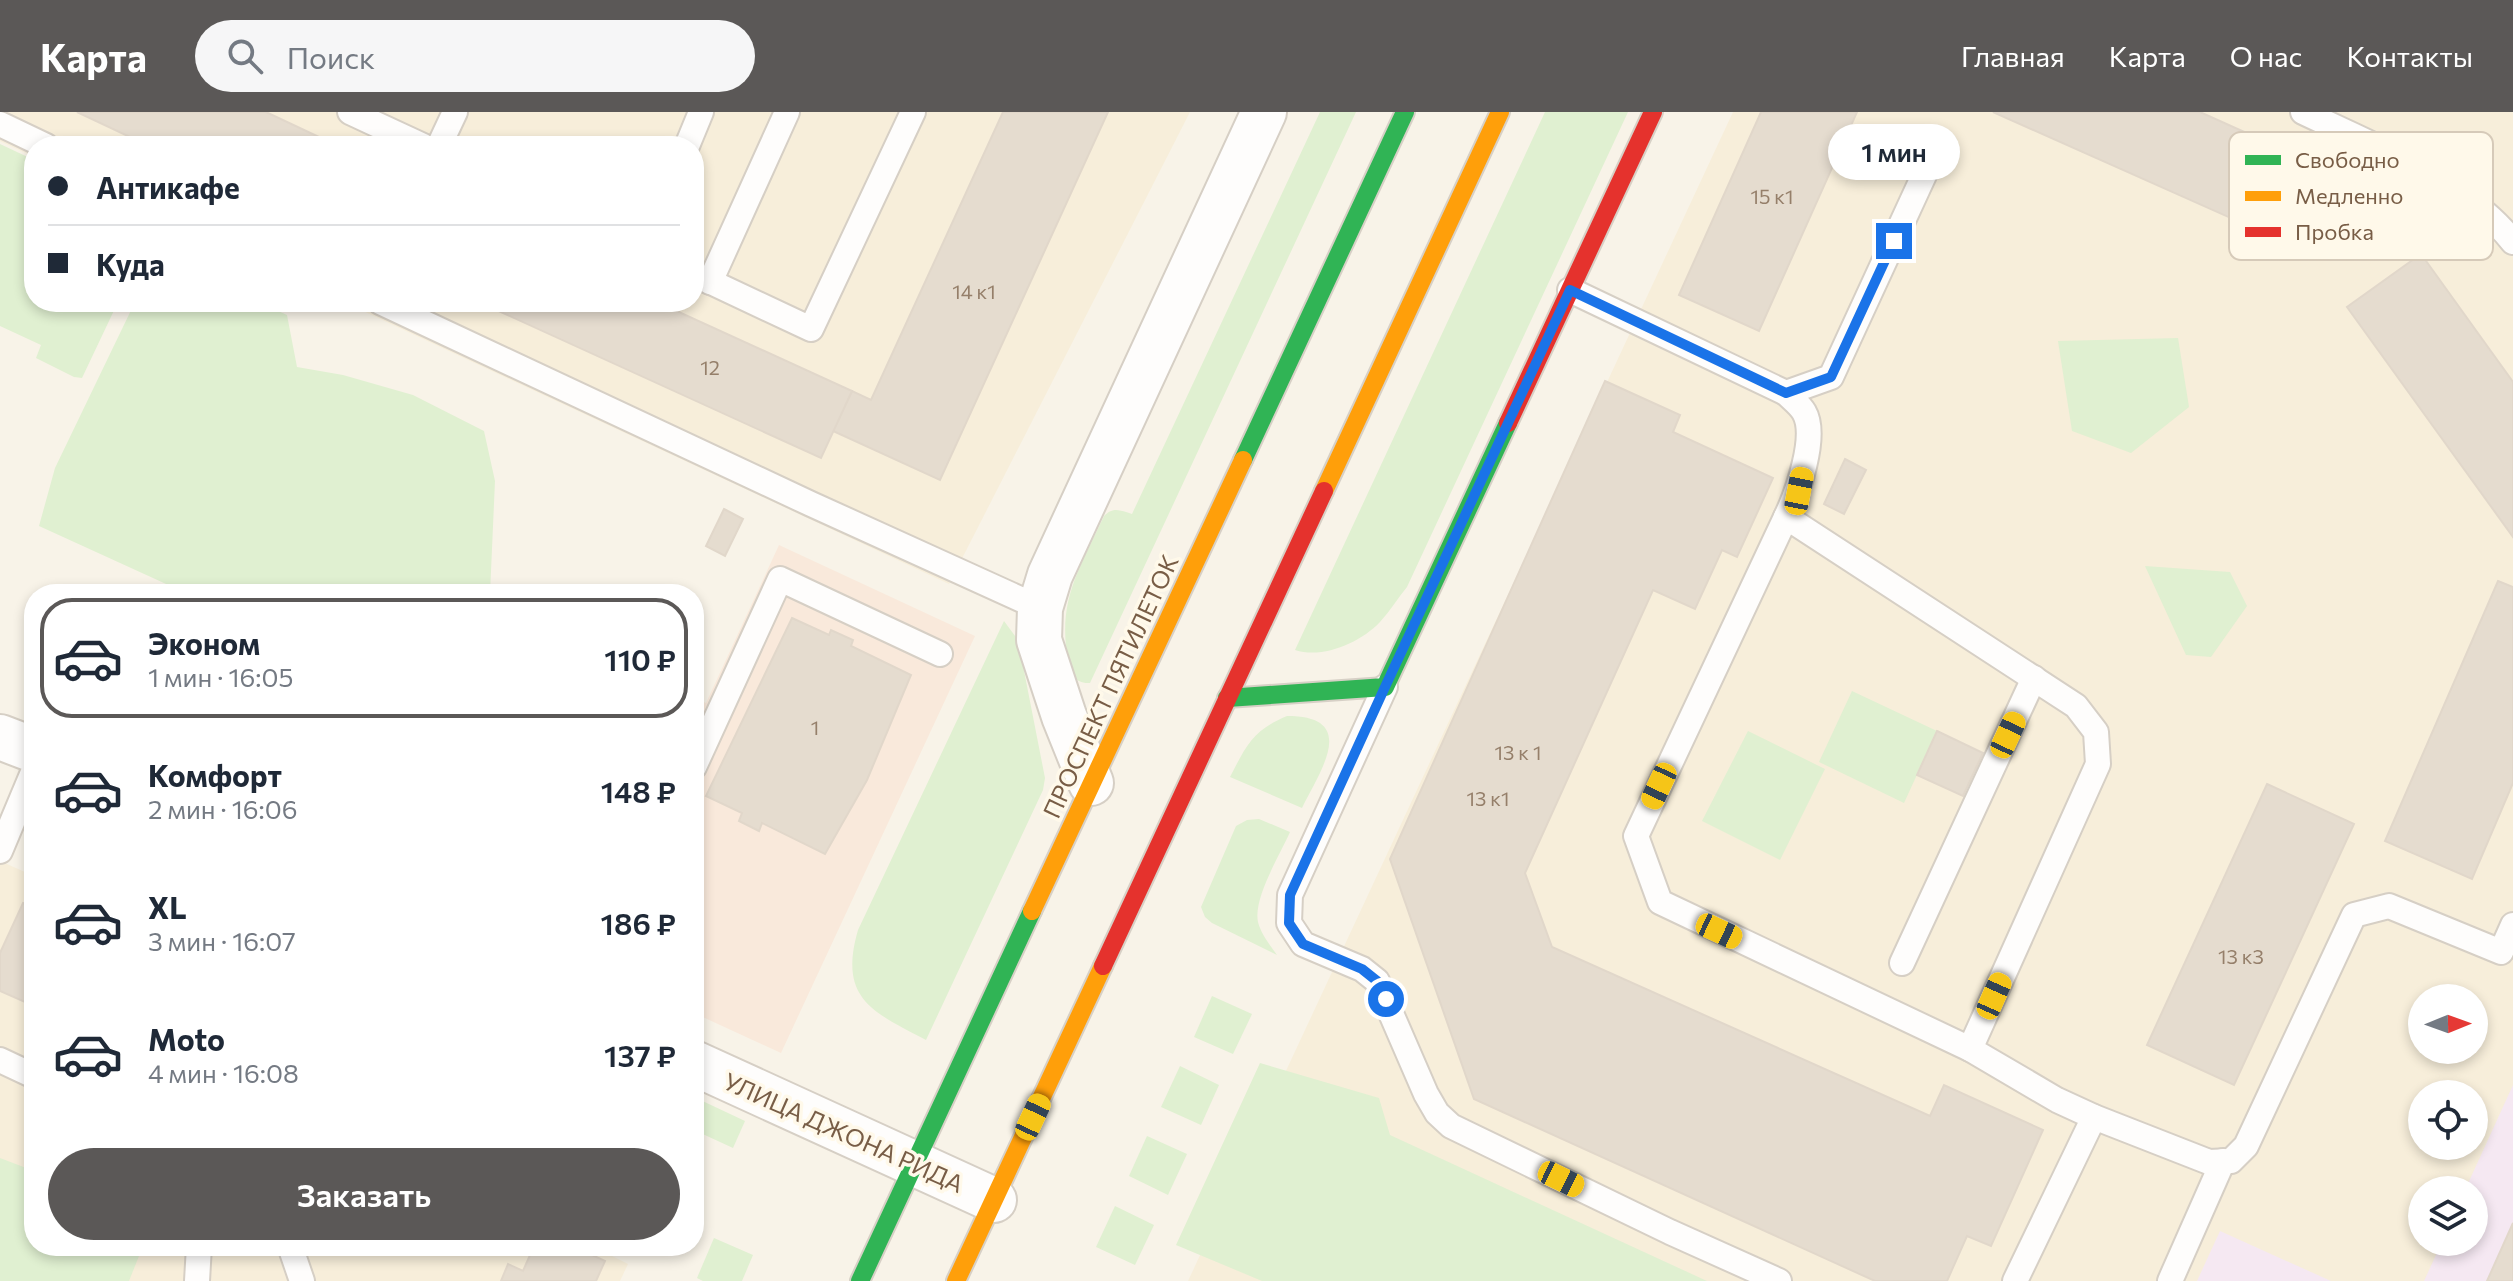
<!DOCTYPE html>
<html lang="ru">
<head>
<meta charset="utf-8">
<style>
	body { margin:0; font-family:Commissioner,sans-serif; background:#f6f6f7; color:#1f2937; height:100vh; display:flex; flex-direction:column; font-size:30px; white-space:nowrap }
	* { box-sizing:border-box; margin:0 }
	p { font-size:26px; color:#747a83 }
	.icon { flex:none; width:44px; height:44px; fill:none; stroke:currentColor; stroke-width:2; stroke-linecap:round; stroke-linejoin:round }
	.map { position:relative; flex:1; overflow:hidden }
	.drawer { position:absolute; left:24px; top:472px; width:680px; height:672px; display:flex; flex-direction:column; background:#fff; border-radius:32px; box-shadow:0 4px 12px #0003 }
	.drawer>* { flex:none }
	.banner { position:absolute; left:24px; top:24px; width:680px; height:176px; border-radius:32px; box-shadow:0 4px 12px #0003; display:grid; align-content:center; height:176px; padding:0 24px; background:#fff }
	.needle { width:52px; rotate:89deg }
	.tools { position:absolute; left:2408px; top:872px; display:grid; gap:16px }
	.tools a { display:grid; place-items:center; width:80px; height:80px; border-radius:50%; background:#fff; box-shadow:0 4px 12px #0003; font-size:40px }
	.end { position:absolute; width:36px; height:36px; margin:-18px; border:10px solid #1a73e8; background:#fff; box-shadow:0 0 0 4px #fff }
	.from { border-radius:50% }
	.bubble { position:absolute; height:56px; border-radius:28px; background:#fff; box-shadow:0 4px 12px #0003; font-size:26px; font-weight:600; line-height:56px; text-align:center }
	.car { position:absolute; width:24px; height:48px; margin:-24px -12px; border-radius:10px; box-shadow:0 0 6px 2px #0007; background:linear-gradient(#f5c518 24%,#345 0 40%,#f5c518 0 76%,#345 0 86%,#f5c518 0) }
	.banner b { display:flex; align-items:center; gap:28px; height:76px; font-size:30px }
	.banner b+b { border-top:2px solid #e0e1e3 }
	.banner i { width:20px; height:20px; background:#1f2937 }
	ul { padding:14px 0 0; list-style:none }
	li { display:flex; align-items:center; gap:24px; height:120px; margin:0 16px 12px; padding:0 8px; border:4px solid transparent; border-radius:32px }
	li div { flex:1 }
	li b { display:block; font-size:30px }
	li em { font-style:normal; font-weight:600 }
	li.on { border-color:#5b5857 }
	li>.icon { width:72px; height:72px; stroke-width:1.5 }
	.cta { display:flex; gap:16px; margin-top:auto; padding:16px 24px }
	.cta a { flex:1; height:92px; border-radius:48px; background:#5b5857; color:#fff; font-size:32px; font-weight:600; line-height:92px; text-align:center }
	header { display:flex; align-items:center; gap:48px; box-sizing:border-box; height:112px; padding:0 40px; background:#5b5857; color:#fff }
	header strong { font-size:38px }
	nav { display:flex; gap:44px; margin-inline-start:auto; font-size:28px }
	.search { width:560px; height:72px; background:#f6f6f7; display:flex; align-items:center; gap:20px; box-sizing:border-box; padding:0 28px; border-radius:44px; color:#747a83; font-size:30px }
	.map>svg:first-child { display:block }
	.residential { fill:#f7eeda; fill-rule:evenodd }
	.commercial { fill:#f9e9db }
	.education { fill:#f5e8f2 }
	.green { fill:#e0f0d1 }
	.building { fill:#e5dccf; stroke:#e1d7ca; stroke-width:2 }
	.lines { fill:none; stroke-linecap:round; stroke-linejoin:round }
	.lane-casing { stroke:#d6cfc5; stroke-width:28 }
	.street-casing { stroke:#d6cfc5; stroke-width:48 }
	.fast-casing { stroke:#d7d0c6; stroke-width:22 }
	.slow-casing { stroke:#d7d0c6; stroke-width:22 }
	.jam-casing { stroke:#d7d0c6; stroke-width:22 }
	.lane { stroke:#fefdfc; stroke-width:24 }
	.street { stroke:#fefdfc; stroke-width:44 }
	.fast { stroke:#30b455; stroke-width:18 }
	.slow { stroke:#ff9f0a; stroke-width:18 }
	.jam { stroke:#e5322d; stroke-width:18 }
	.route { stroke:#1a73e8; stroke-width:10 }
	.labels { text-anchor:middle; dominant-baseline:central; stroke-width:7; stroke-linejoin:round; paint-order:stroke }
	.number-label { font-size:20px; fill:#957f6a }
	.street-label { font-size:24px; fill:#785d46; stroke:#fff9ea }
	.key { fill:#fff9ea; stroke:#d6cab9; stroke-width:2 }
	.key-label { font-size:22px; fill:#785d46 }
</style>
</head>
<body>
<header>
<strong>Карта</strong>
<div class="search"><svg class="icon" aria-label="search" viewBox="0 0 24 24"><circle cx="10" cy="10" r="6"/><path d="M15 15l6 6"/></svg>Поиск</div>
<nav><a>Главная</a><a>Карта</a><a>О нас</a><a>Контакты</a></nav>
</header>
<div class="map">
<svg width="2513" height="1169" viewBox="0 0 2513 1169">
	<rect width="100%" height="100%" fill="#f8f3e8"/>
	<!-- residential -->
	<g class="residential">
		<polygon points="0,0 1190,0 949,472 344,190 694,190 694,34 34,34 34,45 0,29"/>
		<path d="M1733 0H2513V1169H1188ZM2422 886H2474V938H2422ZM2422 982H2474V1034H2422ZM2422 1078H2474V1130H2422Z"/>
		<polygon points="0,749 34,764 34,1134 604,1134 602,1139 628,1152 620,1169 0,1169"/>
	</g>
	<!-- commercial -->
	<polygon class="commercial" points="779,433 975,524 781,941 694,901 694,586 706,591"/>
	<!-- education -->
	<g class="education">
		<polygon points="2513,973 2513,1169 2424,1169 2442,1130 2474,1130 2474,1078 2465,1078"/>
		<polygon points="2220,1119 2331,1169 2197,1169"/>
	</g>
	<!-- green -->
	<g class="green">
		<path d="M1320 0H1356L1090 571C1075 572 1071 562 1068 548 1057 488 1080 456 1104 404 1114 394 1121 399 1132 402Z"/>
		<path d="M1545 0H1628L1407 475C1398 486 1390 499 1380 510 1360 531 1323 547 1295 538Z"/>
		<polygon points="0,32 34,48 34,190 118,190 82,266 74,265 36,246 41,233 0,214"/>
		<polygon points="135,190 258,190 287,203 297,255 343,263 413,283 484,319 495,369 490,482 188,482 39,414 55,356"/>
		<polygon points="2178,226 2189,295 2131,341 2072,319 2058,229"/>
		<polygon points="2145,454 2230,460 2247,494 2211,545 2186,543"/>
		<path d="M1004 509 1018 528 1045 666 1043 678 926 928C873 900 838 887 858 818Z"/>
		<polygon points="1852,579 1937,619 1904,691 1819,650"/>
		<path d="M1287 604C1360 604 1320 659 1302 696L1230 665C1246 634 1253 618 1287 604Z"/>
		<polygon points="1748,619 1825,657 1780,748 1702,709"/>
		<path d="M1259 707 1290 720C1280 743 1253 786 1258 810 1261 822 1270 833 1277 843L1212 811 1205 805 1201 795 1236 714 1247 708Z"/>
		<polygon points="1212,884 1252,902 1233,942 1194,925"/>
		<polygon points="1260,951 1379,986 1390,1023 1707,1169 1262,1169 1176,1133"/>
		<polygon points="1180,954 1219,973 1201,1013 1161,995"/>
		<polygon points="694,985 745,1009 733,1036 694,1018"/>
		<polygon points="1147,1024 1187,1042 1168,1083 1129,1064"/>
		<polygon points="0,1046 34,1059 34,1134 143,1134 129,1169 0,1169"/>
		<polygon points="1115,1094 1154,1113 1135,1153 1096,1135"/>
		<polygon points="714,1126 753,1143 742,1169 703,1169 697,1166"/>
	</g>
	<!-- building -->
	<g class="building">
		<polygon points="77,0 266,0 338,34 149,34"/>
		<polygon points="1003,0 1108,0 940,368 833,319 852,279 871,288"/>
		<polygon points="1761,0 1857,0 1759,219 1679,183"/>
		<polygon points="1993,0 2200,0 2342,64 2307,140"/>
		<polygon points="2421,142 2513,270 2513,425 2347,195"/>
		<polygon points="479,190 657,190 852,279 821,346"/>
		<polygon points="1605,269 1680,303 1673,320 1773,366 1737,445 1722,438 1695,497 1653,478 1525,761 1552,835 1930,1004 1944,973 2043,1018 1991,1134 1967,1124 1947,1169 1875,1169 1474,987 1390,747"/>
		<polygon points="1845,347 1866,358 1844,402 1824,392"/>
		<polygon points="724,397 743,407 725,444 706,434"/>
		<polygon points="2498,469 2513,475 2513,671 2472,767 2385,729"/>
		<polygon points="792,506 829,523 831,518 853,528 851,534 911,563 867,668 825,742 762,711 759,719 739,709 742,701 706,684"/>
		<polygon points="1937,619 1983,641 1963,684 1917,663"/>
		<polygon points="2267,672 2354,712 2234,973 2147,933"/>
		<polygon points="23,791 34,796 34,894 0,879 0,841"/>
		<polygon points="2513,1111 2513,1169 2487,1169"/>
		<polygon points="534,1134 573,1134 605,1149 596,1169 501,1169 508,1152 523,1159"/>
	</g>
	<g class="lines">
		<!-- lane casing -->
		<g class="lane-casing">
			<g id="lane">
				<polyline points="350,0 423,34"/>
				<path d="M2303 0C2372 33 2465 69 2513 130"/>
				<polyline points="0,12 46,34"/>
				<polyline points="439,34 455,0"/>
				<polyline points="687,34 701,0"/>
				<polyline points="694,162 811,217 913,0"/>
				<polyline points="710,170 787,0"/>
				<polyline points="1570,178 1786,281 1831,265 1931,48"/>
				<polyline points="380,190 811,392 1040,496"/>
				<path d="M1786 281C1792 287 1800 293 1804 300 1818 324 1797 382 1786 405L2076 594 2096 620 2098 652 1970 937 2057 988 2094 1005 2209 1050 2231 1049 2246 1034 2354 803 2389 794 2501 840 2513 813"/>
				<polyline points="1786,405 1636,724 1660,790 1970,937"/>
				<polyline points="1385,575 1290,783 1289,811 1303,832 1362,857 1377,869 1426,982 1437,1001 1451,1014 1670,1120 1779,1169"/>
				<polyline points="694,655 780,467 940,542"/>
				<polyline points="0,739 34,658"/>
				<polyline points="1902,851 2034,566"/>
				<polyline points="0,948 34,964"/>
				<polyline points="290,1134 302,1169"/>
				<polyline points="197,1169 199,1134"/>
				<polyline points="2015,1169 2094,1005"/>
				<polyline points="2170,1169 2223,1049"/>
			</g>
		</g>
		<!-- street casing -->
		<g class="street-casing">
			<g id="street">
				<polyline points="0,625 34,638"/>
				<polyline points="1091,671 1064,604 1039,528 1040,496 1050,463 1264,0"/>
				<polyline points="694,951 994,1088"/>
			</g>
		</g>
		<!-- fast casing -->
		<g class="fast-casing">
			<g id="fast">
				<polyline points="1243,348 1405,0"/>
				<polyline points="1227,586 1385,575 1508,311"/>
				<polyline points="860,1169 1032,799"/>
			</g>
		</g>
		<!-- slow casing -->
		<g class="slow-casing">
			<g id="slow">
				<polyline points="1324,379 1500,0"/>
				<polyline points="1032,799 1243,348"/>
				<polyline points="956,1169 1103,854"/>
			</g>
		</g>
		<!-- jam casing -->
		<g class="jam-casing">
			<g id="jam">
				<polyline points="1508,311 1653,0"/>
				<polyline points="1103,854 1324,379"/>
			</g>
		</g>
		<!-- lane -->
		<use href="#lane" class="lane"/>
		<!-- street -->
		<use href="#street" class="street"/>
		<!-- fast -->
		<use href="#fast" class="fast"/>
		<!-- slow -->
		<use href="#slow" class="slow"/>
		<!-- jam -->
		<use href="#jam" class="jam"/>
	</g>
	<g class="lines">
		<!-- route -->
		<polyline class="route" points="1386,887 1377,869 1362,857 1303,832 1289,811 1290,783 1385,575 1570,178 1786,281 1831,265 1894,129"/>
	</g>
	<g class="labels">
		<!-- number labels -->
		<g class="number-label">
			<text x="1772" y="84">15 к1</text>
			<text x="974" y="179">14 к1</text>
			<text x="710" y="255">12</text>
			<text x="815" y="615">1</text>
			<text x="1518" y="640">13 к 1</text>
			<text x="1488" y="686">13 к1</text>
			<text x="2241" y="844">13 к3</text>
		</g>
		<!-- street labels -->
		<g class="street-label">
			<text transform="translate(1110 574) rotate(-65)">ПРОСПЕКТ ПЯТИЛЕТОК</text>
			<text transform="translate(844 1020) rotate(24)">УЛИЦА ДЖОНА РИДА</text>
		</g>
	</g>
	<!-- legend -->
	<rect x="2229" y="20" width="264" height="128" rx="12" class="key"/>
	<rect x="2245" y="43" width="36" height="10" fill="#30b455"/>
	<rect x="2245" y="79" width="36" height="10" fill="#ff9f0a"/>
	<rect x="2245" y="115" width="36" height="10" fill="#e5322d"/>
	<g class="key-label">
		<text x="2295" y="56">Свободно</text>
		<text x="2295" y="92">Медленно</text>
		<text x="2295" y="128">Пробка</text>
	</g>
</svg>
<div class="tools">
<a><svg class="needle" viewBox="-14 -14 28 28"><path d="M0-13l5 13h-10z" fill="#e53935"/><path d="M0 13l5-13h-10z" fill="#747a83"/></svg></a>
<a><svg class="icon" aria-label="locate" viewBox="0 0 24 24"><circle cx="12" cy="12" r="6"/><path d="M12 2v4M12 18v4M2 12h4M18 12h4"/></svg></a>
<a><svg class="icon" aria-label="layers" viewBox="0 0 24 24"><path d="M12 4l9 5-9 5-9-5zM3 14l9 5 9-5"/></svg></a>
</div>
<i class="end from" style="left:1386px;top:887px"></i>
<i class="end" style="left:1894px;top:129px"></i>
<div class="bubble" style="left:1828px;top:12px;width:132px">1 мин</div>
<i class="car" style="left:1799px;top:379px;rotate:11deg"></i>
<i class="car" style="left:2008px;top:623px;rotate:25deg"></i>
<i class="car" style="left:1659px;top:674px;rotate:205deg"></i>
<i class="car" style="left:1719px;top:819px;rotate:115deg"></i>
<i class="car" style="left:1994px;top:884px;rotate:24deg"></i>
<i class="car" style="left:1033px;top:1005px;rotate:25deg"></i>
<i class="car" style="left:1561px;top:1067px;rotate:116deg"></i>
<div class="banner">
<b><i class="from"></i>Антикафе</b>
<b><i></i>Куда</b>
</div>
<section class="drawer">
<ul>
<li class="on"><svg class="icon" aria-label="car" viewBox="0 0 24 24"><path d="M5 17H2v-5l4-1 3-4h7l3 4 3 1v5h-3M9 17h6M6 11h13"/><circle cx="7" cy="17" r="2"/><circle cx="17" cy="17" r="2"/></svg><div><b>Эконом</b><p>1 мин · 16:05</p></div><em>110 ₽</em></li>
<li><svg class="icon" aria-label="car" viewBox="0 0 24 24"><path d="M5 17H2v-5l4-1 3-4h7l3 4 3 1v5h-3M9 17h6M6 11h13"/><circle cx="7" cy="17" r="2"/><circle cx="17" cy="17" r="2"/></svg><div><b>Комфорт</b><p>2 мин · 16:06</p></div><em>148 ₽</em></li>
<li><svg class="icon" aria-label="car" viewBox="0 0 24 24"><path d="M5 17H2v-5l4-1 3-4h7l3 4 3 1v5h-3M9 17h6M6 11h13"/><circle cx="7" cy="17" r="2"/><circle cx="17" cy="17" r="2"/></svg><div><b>XL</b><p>3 мин · 16:07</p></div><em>186 ₽</em></li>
<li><svg class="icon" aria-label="car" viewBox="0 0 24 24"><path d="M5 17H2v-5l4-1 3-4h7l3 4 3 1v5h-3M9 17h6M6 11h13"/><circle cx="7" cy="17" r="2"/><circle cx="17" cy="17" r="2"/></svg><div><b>Moto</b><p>4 мин · 16:08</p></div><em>137 ₽</em></li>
</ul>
<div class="cta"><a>Заказать</a></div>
</section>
</div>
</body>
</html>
